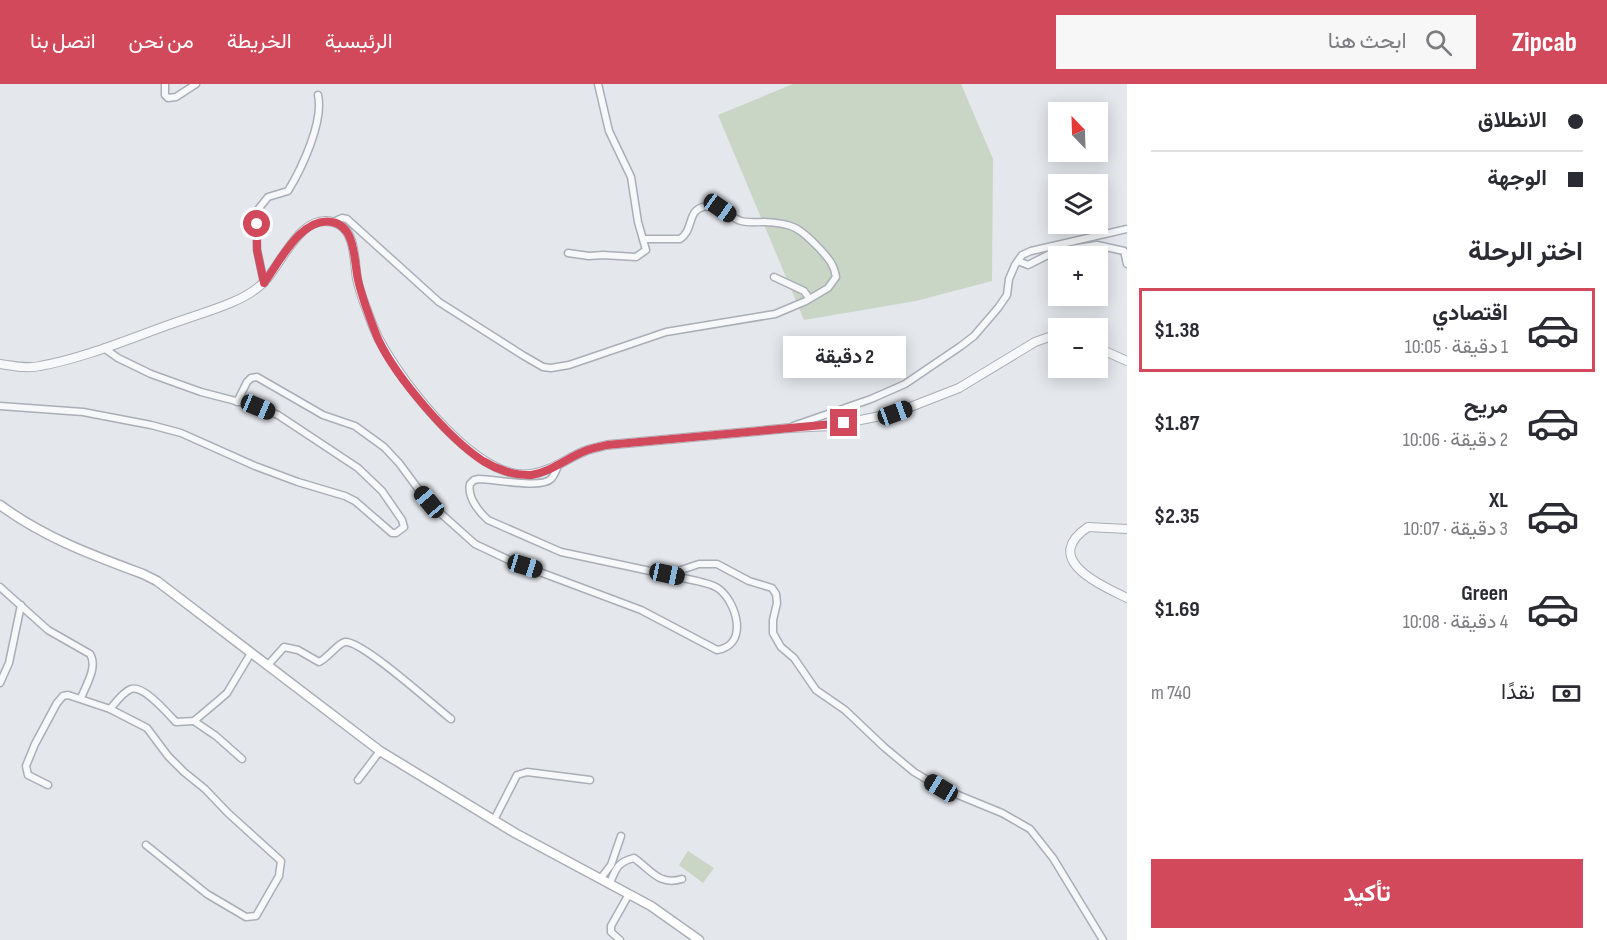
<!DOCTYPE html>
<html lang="ar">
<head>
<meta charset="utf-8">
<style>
	body { margin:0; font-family:"Sofia Sans Condensed",Vazirmatn,sans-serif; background:#f7f7f7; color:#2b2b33; direction:rtl; height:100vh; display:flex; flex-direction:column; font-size:22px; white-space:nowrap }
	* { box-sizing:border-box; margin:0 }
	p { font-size:20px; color:#7c7c81 }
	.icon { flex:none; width:33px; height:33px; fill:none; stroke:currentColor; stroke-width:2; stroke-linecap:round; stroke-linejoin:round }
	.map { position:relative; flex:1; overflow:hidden; direction:ltr }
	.details { display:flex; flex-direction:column; background:#fff; width:480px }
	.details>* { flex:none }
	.hud { display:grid; align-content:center; height:132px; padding:0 24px; background:#fff }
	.needle { width:39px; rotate:337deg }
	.fabs { position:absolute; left:1048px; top:18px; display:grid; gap:12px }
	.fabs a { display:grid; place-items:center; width:60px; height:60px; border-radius:0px; background:#fff; box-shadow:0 3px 15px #0003; font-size:30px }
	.end { position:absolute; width:27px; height:27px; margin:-14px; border:8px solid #d1495b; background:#fff; box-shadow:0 0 0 3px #fff }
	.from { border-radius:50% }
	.bubble { position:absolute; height:42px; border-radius:0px; background:#fff; box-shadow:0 3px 15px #0003; font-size:20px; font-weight:700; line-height:42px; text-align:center; direction:rtl }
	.car { position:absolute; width:18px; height:36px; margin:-18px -9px; border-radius:8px; box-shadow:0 0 4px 2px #0007; background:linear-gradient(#222 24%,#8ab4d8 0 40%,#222 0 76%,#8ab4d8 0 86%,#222 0) }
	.hud b { display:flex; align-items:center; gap:21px; height:57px; font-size:22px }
	.hud b+b { border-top:2px solid #e1e1e2 }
	.hud i { width:15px; height:15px; background:#2b2b33 }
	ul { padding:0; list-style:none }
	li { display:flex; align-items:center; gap:18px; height:84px; margin:0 12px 9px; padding:0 12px; border:3px solid transparent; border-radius:0px }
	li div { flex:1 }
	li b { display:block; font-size:22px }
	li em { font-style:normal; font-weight:700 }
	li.selected { border-color:#d1495b }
	li>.icon { width:54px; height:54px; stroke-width:1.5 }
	h2 { padding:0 24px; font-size:27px; line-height:72px }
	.pay { display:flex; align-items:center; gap:15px; height:66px; padding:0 24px; font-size:22px }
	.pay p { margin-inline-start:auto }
	.action { display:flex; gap:12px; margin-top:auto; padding:12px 24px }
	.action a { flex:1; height:69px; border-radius:0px; background:#d1495b; color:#fff; font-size:24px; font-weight:700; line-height:69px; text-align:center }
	header { display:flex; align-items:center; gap:36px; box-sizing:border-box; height:84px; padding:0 30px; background:#d1495b; color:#fff }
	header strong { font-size:28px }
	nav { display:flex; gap:33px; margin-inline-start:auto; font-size:21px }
	.search { width:420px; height:54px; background:#f7f7f7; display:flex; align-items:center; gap:15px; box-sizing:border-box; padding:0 21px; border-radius:0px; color:#7c7c81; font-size:22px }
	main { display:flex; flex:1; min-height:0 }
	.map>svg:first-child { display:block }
	.green { fill:#c9d6c5 }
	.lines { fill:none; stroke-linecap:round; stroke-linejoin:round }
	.minor-casing { stroke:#a9aeb7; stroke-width:9 }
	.tertiary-casing { stroke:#a9aeb7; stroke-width:10 }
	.secondary-casing { stroke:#a9aeb7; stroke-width:11 }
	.minor { stroke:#f7f8fa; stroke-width:6 }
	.tertiary { stroke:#f7f8fa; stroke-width:8 }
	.secondary { stroke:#fff; stroke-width:8 }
	.route { stroke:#d1495b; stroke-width:8 }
</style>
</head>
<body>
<header>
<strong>Zipcab</strong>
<div class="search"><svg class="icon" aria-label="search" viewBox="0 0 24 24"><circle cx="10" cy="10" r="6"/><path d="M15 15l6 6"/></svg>ابحث هنا</div>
<nav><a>الرئيسية</a><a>الخريطة</a><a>من نحن</a><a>اتصل بنا</a></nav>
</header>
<main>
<section class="details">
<div class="hud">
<b><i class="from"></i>الانطلاق</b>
<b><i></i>الوجهة</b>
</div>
<h2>اختر الرحلة</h2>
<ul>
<li class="selected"><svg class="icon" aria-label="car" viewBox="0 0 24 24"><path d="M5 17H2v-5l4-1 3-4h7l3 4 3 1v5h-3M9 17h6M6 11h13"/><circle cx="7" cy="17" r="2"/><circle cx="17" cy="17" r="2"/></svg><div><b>اقتصادي</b><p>1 دقيقة · 10:05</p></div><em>$1.38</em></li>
<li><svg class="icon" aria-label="car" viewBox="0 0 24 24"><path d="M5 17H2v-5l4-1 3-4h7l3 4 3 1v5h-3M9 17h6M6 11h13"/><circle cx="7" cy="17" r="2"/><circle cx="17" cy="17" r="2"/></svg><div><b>مريح</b><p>2 دقيقة · 10:06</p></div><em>$1.87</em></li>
<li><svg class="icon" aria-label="car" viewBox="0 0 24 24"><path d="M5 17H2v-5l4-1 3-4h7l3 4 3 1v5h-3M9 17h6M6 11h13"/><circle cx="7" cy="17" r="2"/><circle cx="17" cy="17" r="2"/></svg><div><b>XL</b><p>3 دقيقة · 10:07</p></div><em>$2.35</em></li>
<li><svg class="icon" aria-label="car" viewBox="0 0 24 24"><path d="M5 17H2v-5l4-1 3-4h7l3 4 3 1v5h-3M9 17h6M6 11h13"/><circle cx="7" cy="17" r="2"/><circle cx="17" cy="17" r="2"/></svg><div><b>Green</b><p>4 دقيقة · 10:08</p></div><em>$1.69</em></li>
</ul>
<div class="pay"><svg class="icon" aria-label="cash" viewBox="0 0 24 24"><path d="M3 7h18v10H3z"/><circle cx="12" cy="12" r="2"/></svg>نقدًا<p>740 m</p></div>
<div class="action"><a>تأكيد</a></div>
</section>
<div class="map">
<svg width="1127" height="856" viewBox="0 0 1127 856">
	<rect width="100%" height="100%" fill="#e4e7ec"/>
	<!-- green -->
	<g class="green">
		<polygon points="793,0 961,0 993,75 992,197 916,217 804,236 718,31"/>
		<polygon points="688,767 714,784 703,799 679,781"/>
	</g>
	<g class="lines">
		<!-- minor casing -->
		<g class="minor-casing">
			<g id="minor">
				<polyline points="165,0 165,11 168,14 176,13 196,0"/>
				<path d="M333 138 342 134 347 135 439 218 524 272 543 283 551 284 569 281 666 248 775 230 806 217 828 204 836 193C834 180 828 174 820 165 800 144 793 139 764 138 756 138 748 139 741 137 727 132 719 118 703 123 687 127 694 146 680 155H644"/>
				<polyline points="568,169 589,172 603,171 636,173 646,166 638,138 631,93 609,47 598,0"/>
				<polyline points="1018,177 1028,181 1050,170 1071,165 1097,161 1124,167 1127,180"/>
				<polyline points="774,193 804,207 809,214"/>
				<path d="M264 199 257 166 256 128 268 113 288 107C302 84 324 37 318 11"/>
				<path d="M237 318 247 298 251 294 257 293 323 331 355 342 384 363 399 379 428 418 475 460 513 478 641 526 717 566C749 561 737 519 719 505 713 500 704 499 697 497L561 468 488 436C479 428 467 413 470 400L474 396 479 395C494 395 541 405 551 395 555 391 556 386 558 382"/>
				<polyline points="0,322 83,328 151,341 181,349 255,382 298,398 345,412 355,417 392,449 396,449 404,443 402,436 382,407 358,384 278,331 259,323 201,308 151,290 118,274 104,264"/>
				<polyline points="793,342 871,315 905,300 961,262 974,252 998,224 1007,211 1009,195 1015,181 1022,171 1031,167 1127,145"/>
				<polyline points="669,490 699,480 717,480 749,497 772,504 776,510 777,519 773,536 773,549 781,563 794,574 816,606 845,626 884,663 914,688 941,704 1002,729 1030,745 1053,774 1103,856"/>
				<path d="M0 503 48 546 90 570C98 583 86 601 81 614"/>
				<path d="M268 581 284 563 298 566 319 578C328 574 338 559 345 558 362 556 434 622 451 635"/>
				<polyline points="0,599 9,579 21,521"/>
				<polyline points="110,625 147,644 168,672 184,688 205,705 228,729 281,777 279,792 256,832 246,833 207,810 146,761"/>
				<polyline points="194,637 216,652 242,675"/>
				<polyline points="358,696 380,667"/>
				<path d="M48 701 28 691 26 682 35 660 57 619 63 612 68 611 110 625C116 618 123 608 131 605 144 601 167 629 176 638L194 637 219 616 227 609 251 569"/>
				<polyline points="494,736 517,691 527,688 590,696"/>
				<polyline points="601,794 611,781 621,752"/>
				<path d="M610 799C616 784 618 778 634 774 651 786 659 802 682 795"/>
				<polyline points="620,856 611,848 611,842 629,810"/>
			</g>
		</g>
		<!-- tertiary casing -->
		<g class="tertiary-casing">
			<g id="tertiary">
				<polyline points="1098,264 1127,277"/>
				<path d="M0 280C14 282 27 285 40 282 85 274 131 254 174 239 201 229 244 219 264 198 282 180 301 126 336 139 356 146 354 178 357 195 359 204 362 213 365 221 370 234 374 247 381 259 404 301 478 398 531 390 552 387 567 374 585 367 592 364 600 363 607 361L790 344 831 342 895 329 959 304 1035 258 1049 253H1059"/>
				<path d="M1127 445 1088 443C1041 475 1099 500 1127 514"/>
			</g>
		</g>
		<!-- secondary casing -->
		<g class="secondary-casing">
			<path id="secondary" d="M0 421C45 454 92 471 143 490L157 497 380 667 515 749 651 822 699 856"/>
		</g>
		<!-- minor -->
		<use href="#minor" class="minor"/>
		<!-- tertiary -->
		<use href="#tertiary" class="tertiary"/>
		<!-- secondary -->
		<use href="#secondary" class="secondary"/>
	</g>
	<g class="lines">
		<!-- route -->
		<path class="route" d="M257 140V166L264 199C279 179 301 132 332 138 356 142 354 178 358 196 360 205 363 214 366 223 370 234 374 246 379 257 397 294 448 354 483 377 496 385 515 392 531 391 551 388 567 374 585 367 592 364 600 363 607 361L844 339"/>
	</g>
</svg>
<div class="fabs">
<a><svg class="needle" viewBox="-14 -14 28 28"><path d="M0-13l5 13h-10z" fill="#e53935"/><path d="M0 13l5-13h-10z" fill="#7c7c81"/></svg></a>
<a><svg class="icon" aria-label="layers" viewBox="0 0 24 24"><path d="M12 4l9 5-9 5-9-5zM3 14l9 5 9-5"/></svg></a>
<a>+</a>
<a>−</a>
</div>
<i class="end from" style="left:257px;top:140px"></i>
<i class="end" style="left:844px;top:339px"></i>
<div class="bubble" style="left:783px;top:252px;width:123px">2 دقيقة</div>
<i class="car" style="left:720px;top:124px;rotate:125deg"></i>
<i class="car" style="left:258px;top:323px;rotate:113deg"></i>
<i class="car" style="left:895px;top:329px;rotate:70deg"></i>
<i class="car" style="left:429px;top:418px;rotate:320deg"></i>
<i class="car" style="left:525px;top:482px;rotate:107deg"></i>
<i class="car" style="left:667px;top:490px;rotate:102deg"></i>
<i class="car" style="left:941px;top:704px;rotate:301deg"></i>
</div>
</main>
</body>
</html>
